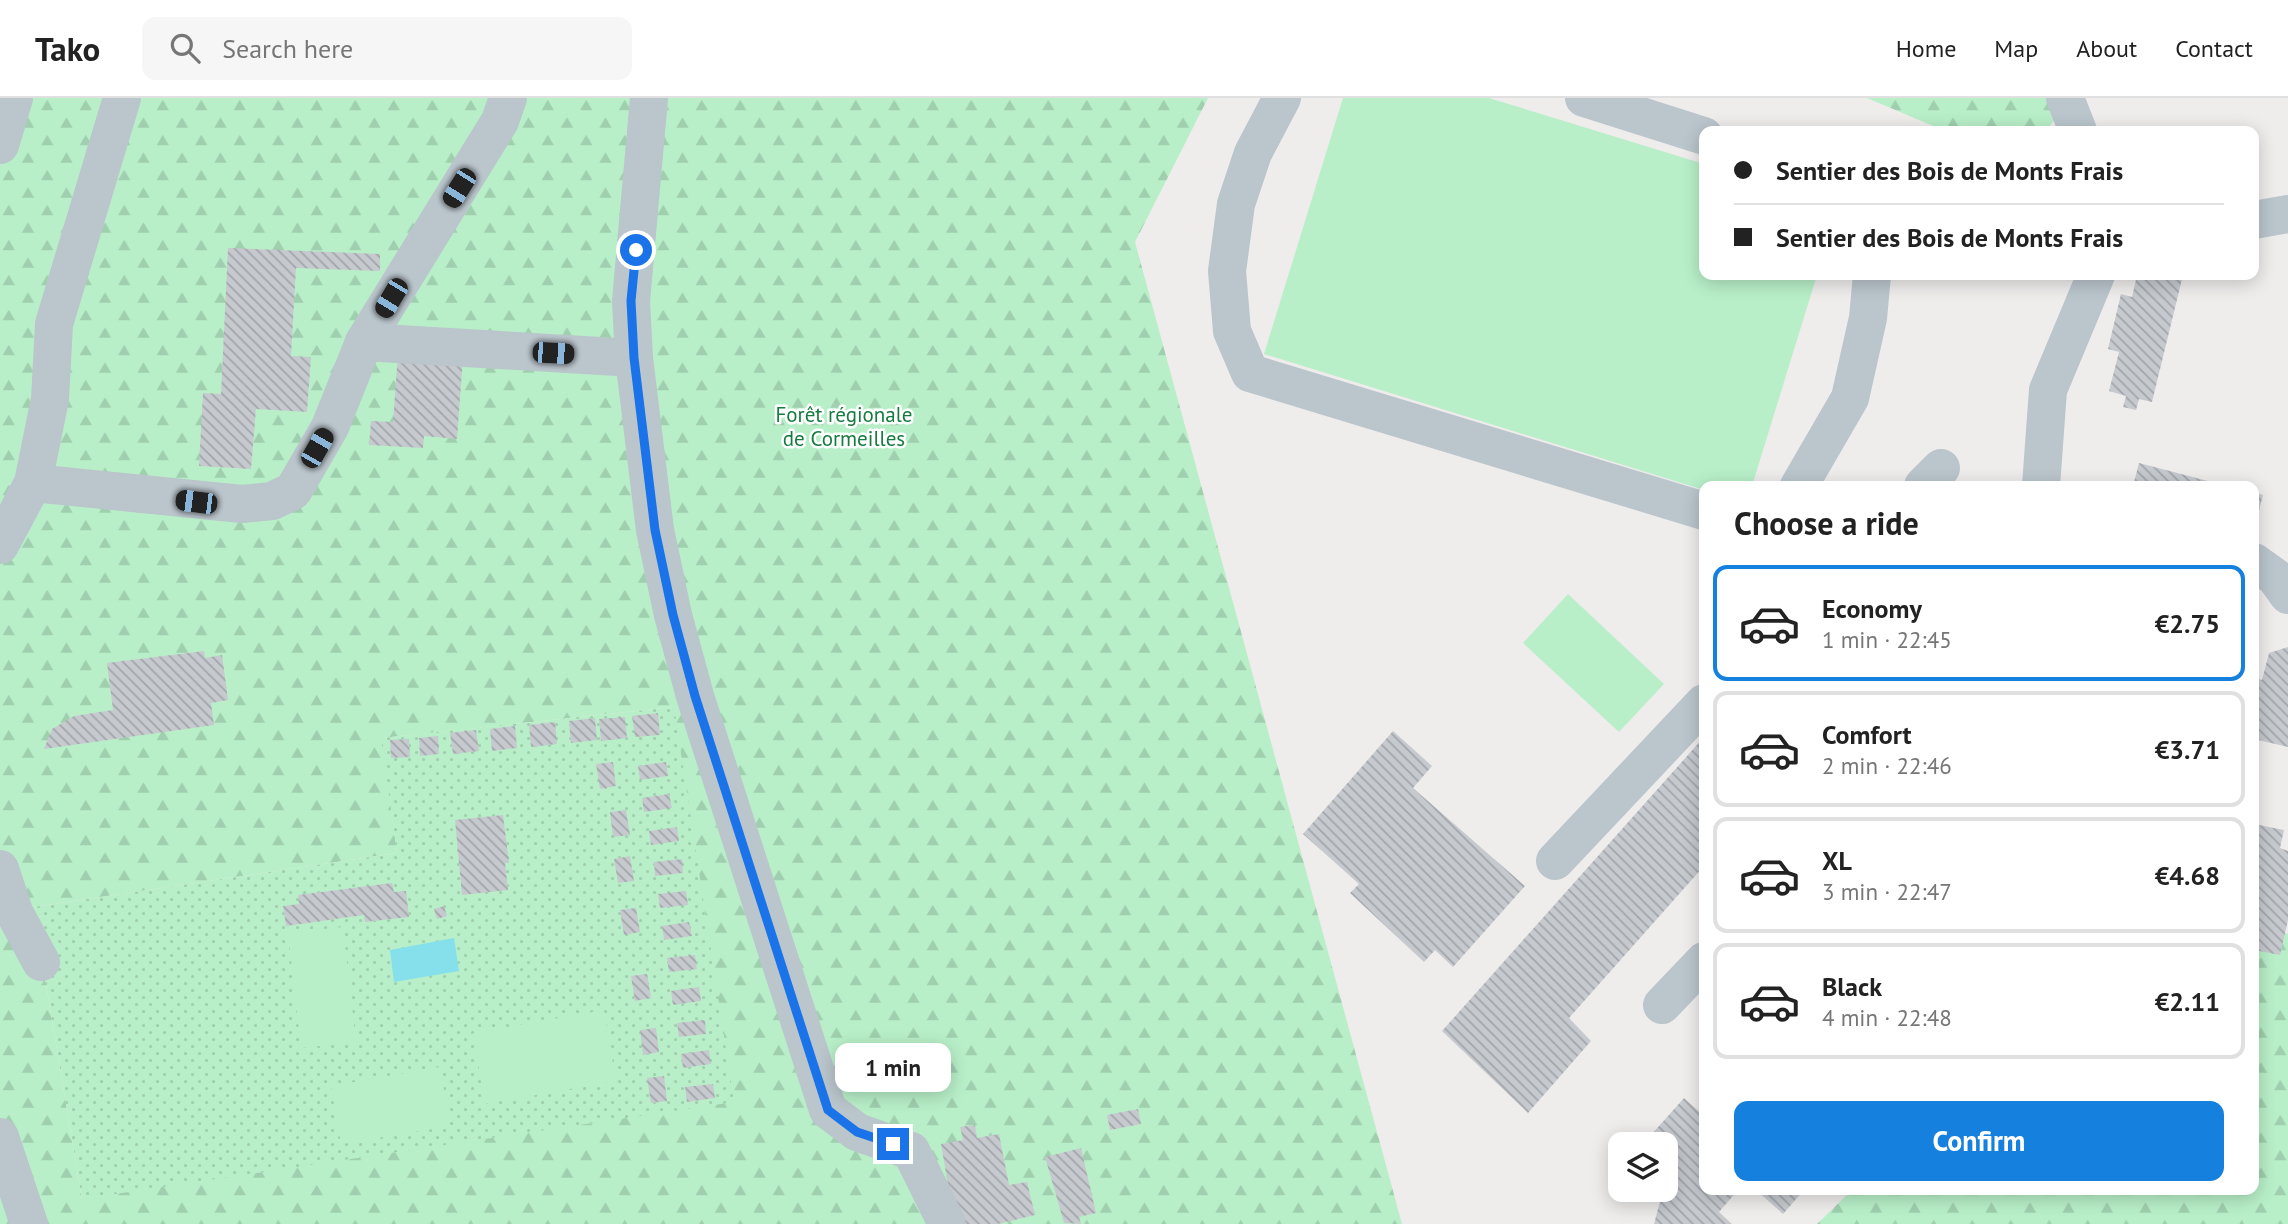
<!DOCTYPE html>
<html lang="en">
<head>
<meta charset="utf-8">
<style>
	body { margin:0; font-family:"PT Sans",sans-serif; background:#f6f6f6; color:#222; height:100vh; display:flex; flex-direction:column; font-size:26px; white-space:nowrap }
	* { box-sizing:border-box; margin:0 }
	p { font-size:23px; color:#767676 }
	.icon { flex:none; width:38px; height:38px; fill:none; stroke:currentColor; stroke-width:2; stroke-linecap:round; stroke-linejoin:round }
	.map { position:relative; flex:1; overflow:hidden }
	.sheet { position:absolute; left:1699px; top:383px; width:560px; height:714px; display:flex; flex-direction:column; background:#fff; border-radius:14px; box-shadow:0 4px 18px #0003 }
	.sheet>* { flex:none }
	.guide { position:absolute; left:1699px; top:28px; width:560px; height:154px; border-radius:14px; box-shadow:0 4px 18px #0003; display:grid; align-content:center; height:154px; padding:0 35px; background:#fff }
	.tools { position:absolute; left:1608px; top:1034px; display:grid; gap:14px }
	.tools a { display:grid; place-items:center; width:70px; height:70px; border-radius:14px; background:#fff; box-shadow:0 4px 18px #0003; font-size:35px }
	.end { position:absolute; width:32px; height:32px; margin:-16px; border:9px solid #1a73e8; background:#fff; box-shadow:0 0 0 4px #fff }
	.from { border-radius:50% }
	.bubble { position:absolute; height:49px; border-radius:14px; background:#fff; box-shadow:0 4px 18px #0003; font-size:23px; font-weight:800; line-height:49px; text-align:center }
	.car { position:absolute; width:21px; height:42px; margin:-21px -10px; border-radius:9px; box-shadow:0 0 5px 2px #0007; background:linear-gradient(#222 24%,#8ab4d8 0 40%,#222 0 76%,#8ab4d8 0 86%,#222 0) }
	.guide b { display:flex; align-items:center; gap:24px; height:66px; font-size:26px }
	.guide b+b { border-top:2px solid #e0e0e0 }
	.guide i { width:18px; height:18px; background:#222 }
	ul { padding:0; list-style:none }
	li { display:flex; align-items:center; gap:21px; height:116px; margin:0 14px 10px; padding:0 21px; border:4px solid #e0e0e0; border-radius:14px }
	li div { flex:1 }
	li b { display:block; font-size:26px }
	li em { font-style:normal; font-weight:800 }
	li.current { border-color:#1680df }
	li>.icon { width:63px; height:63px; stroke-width:1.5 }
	h2 { padding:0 35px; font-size:32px; line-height:84px }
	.action { display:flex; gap:14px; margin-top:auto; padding:14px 35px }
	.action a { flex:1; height:80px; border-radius:14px; background:#1680df; color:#fff; font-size:28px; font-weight:800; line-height:80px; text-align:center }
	header { display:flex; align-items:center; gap:42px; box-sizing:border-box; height:98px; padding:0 35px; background:#fff; border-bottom:2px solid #e0e0e0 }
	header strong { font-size:33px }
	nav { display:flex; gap:38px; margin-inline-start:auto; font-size:24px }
	.search { width:490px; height:63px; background:#f6f6f6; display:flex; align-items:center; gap:18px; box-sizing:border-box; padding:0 24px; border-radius:14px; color:#767676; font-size:26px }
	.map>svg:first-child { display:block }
	.forest { fill:url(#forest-firs); fill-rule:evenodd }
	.park { fill:url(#park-dots) }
	.garden { fill:#b8efc8 }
	.water { fill:#85e0ec }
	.building { fill:url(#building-back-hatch) }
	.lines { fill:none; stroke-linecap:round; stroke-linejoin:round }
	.minor { stroke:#bac5cc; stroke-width:38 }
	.route { stroke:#1a73e8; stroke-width:9 }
	.labels { text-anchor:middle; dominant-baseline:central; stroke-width:5; stroke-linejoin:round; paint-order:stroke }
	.park-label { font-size:21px; fill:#157b3f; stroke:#fff }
</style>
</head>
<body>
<header>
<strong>Tako</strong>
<div class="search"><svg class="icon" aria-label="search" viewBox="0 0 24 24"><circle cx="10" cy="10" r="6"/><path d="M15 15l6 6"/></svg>Search here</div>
<nav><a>Home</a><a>Map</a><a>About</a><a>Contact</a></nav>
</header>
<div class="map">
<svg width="2288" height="1126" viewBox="0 0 2288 1126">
	<defs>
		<pattern id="forest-firs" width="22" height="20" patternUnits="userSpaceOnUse" patternTransform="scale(1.75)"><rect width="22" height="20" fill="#b8efc8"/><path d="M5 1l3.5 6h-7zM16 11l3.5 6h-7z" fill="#9fcfae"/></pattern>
		<pattern id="park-dots" width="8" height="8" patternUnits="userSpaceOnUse" patternTransform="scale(1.75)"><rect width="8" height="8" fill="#b8efc8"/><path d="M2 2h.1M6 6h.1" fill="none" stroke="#9fcfae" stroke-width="1.8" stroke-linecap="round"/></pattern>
		<pattern id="building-back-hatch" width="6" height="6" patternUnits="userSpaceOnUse" patternTransform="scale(1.75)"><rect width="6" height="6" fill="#c6cacf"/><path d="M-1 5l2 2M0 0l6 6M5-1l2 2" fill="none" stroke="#a2a6ab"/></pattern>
	</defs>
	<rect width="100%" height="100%" fill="#efecec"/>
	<!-- forest -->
	<g class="forest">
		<path d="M0 0H1208L1135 144 1402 1126H0ZM674 609 82 1101 33 809 397 755 382 640Z"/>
		<polygon points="1867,0 2062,0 2061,13 2046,33 1945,33"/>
		<polygon points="2254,825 2288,836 2288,1126 1817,1126 1852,1092 2254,1092"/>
	</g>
	<!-- park -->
	<polygon class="park" points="674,609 734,1004 82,1101 33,809 397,755 381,640"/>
	<!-- garden -->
	<g class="garden">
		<polygon points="1343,0 1489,0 1704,66 1704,177 1817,177 1752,388 1704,388 1704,392 1264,256"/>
		<polygon points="1568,496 1664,586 1619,634 1523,545"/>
		<polygon points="343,829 356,944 301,950 288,835"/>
		<polygon points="604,912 616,983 485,1006 473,935"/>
		<polygon points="440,969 450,1028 341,1046 331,988"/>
	</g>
	<!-- water -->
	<polygon class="water" points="454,840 459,873 394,884 390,852"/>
	<!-- building -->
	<g class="building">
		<polygon points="228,150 380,156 380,173 296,170 291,258 311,259 307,314 256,311 251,371 199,368 203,295 221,296"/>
		<polygon points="2137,177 2183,177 2152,304 2139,301 2136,312 2123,309 2126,298 2109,293 2119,254 2108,251 2121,196 2132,199"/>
		<polygon points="398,255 463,259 457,341 424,338 423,350 369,347 371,323 393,324"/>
		<polygon points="2139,365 2227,388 2133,388"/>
		<polygon points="2254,394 2263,397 2255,428 2254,428"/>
		<polygon points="2288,549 2288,649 2254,641 2254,580 2262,582 2269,555"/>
		<polygon points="204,553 205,560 222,557 228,602 211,605 214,627 44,651 52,631 74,618 113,612 107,565"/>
		<polygon points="658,615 660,637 635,639 632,618"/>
		<polygon points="625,619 627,640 601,643 599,621"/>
		<polygon points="595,620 597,642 571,645 569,623"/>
		<polygon points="555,624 557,646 531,649 529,627"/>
		<polygon points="515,628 517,650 492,653 490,631"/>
		<polygon points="476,632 479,653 453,656 450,635"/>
		<polygon points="1393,633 1432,668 1413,690 1525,788 1453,869 1435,852 1424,864 1350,795 1359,786 1303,736"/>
		<polygon points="438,638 439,656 420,658 419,640"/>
		<polygon points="1704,639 1704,768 1569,920 1591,943 1528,1015 1442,933"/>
		<polygon points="409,641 410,659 391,660 390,642"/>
		<polygon points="613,664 616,688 600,691 596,666"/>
		<polygon points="666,664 668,678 640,682 638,668"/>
		<polygon points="669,696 672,710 644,714 642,700"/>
		<polygon points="626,712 630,737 613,739 610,714"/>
		<polygon points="503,717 509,765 505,765 508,792 462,797 455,722"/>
		<polygon points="2254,726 2284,732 2280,750 2288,753 2288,822 2280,857 2254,852"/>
		<polygon points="677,729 679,743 651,747 649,733"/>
		<polygon points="630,758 634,783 618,785 614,761"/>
		<polygon points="682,761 683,775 655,778 654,764"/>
		<polygon points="392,785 394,794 406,793 409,819 365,824 364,817 286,828 283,808 299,806 298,797"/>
		<polygon points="686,793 688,807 660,810 658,796"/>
		<polygon points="444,808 447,818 437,821 434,811"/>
		<polygon points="636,810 640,834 624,837 620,812"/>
		<polygon points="689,824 692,838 664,842 662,828"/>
		<polygon points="695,857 697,871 669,874 667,860"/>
		<polygon points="647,876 651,900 635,903 631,878"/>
		<polygon points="699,889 701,903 673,907 671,893"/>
		<polygon points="705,922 706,936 679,939 677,925"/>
		<polygon points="656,930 659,954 643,957 640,932"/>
		<polygon points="709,952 711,966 683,970 681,956"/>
		<polygon points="664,978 667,1003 651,1005 647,980"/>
		<polygon points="713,986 715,1000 687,1004 685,989"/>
		<polygon points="1684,1000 1704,1018 1704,1092 1738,1092 1719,1114 1732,1126 1654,1126 1663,1092 1666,1092 1666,1046 1643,1046"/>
		<polygon points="1138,1011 1141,1026 1110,1032 1107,1017"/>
		<polygon points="975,1027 977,1040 999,1036 1009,1087 1027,1084 1035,1117 998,1126 955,1126 941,1046 963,1042 960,1029"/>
		<polygon points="1081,1050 1096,1115 1079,1119 1081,1126 1064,1125 1045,1059"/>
		<polygon points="1756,1092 1804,1092 1783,1116"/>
	</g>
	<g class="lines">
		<!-- minor -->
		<g class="minor">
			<polyline points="649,0 631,203 634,260 655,432 673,517 695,598 828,1012 857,1034 911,1053 947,1126"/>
			<polyline points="1282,0 1253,55 1236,106 1227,173 1232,233 1250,275 1704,413"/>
			<polyline points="1584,0 1704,38"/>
			<polyline points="2065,0 2078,33"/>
			<polyline points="0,47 14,0"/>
			<polyline points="2254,122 2288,116"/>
			<polyline points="364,244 634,260"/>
			<polyline points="33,385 242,406 272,403 293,393 330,329 364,244 500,23 508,0"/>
			<polyline points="1799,388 1850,300 1868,220 1872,177"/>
			<polyline points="1923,388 1941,370"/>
			<polyline points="2041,388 2048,292 2096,177"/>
			<polyline points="0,447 33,385 50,301 54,226 122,0"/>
			<polyline points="2254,464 2275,479 2288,497"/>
			<polyline points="1555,763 1704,605"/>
			<polyline points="0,771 14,814 41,864"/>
			<polyline points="1662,907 1704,863"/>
			<polyline points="0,1039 29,1126"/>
		</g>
	</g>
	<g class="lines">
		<!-- route -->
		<polyline class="route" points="636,152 631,203 634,260 655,432 673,517 695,598 828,1012 857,1034 893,1046"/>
	</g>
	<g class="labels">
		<!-- park labels -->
		<g class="park-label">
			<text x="844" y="316">Forêt régionale<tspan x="844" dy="24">de Cormeilles</tspan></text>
		</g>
	</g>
</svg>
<div class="tools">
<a><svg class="icon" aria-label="layers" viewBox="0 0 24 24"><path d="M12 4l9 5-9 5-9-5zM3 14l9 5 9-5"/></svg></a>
</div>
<i class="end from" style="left:636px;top:152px"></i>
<i class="end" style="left:893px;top:1046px"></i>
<div class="bubble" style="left:835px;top:945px;width:116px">1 min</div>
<i class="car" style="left:459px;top:90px;rotate:212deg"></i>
<i class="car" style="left:391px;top:200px;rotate:211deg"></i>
<i class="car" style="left:553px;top:255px;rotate:93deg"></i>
<i class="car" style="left:317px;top:350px;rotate:30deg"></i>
<i class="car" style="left:196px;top:404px;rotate:277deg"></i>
<div class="guide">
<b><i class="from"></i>Sentier des Bois de Monts Frais</b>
<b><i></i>Sentier des Bois de Monts Frais</b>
</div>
<section class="sheet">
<h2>Choose a ride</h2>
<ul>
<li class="current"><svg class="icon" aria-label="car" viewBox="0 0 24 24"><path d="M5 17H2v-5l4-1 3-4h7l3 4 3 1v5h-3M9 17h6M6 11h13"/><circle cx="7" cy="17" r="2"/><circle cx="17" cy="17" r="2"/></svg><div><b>Economy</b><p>1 min · 22:45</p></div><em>€2.75</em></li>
<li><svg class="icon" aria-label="car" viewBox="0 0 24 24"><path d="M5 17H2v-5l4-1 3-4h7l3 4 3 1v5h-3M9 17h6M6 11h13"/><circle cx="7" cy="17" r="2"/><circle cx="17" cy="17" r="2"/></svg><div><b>Comfort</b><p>2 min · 22:46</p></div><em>€3.71</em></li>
<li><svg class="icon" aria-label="car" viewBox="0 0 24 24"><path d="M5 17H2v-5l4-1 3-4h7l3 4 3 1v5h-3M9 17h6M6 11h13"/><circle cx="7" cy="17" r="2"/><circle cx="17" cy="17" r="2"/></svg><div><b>XL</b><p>3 min · 22:47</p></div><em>€4.68</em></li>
<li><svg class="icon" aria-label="car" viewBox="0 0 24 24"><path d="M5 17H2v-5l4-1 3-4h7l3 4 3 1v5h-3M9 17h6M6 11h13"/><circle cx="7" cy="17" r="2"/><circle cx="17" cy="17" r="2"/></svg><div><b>Black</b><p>4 min · 22:48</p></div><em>€2.11</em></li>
</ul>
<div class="action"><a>Confirm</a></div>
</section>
</div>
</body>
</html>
